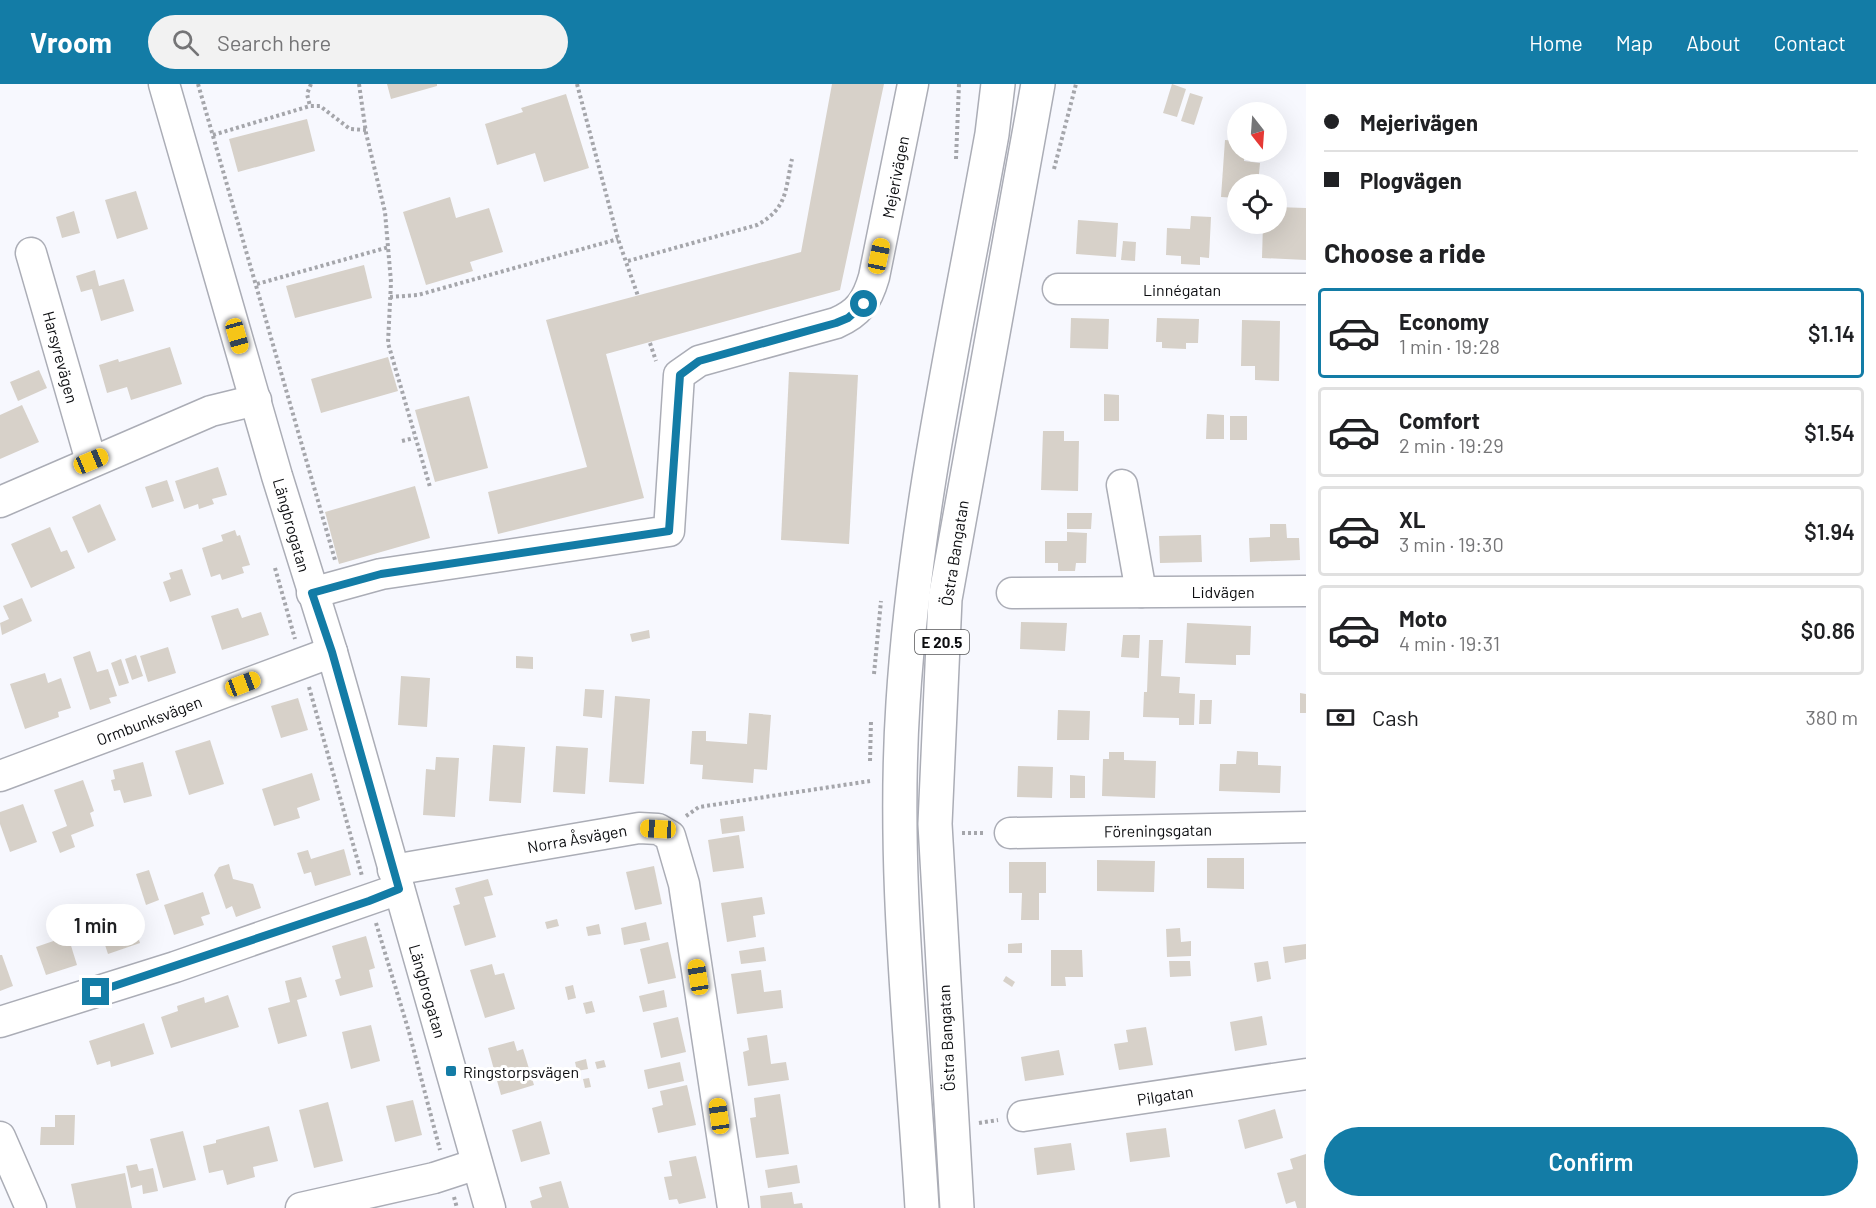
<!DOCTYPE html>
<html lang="en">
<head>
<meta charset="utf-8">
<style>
	body { margin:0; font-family:Barlow,sans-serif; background:#f2f2f2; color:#202124; height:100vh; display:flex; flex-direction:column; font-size:22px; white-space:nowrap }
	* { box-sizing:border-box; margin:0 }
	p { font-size:20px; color:#757577 }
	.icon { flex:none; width:33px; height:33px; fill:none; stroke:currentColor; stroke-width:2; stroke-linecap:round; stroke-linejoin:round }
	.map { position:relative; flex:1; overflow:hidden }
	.panel { display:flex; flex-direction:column; background:#fff; width:570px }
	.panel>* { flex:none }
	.guide { display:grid; align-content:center; height:132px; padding:0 18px; background:#fff }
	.needle { width:39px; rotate:163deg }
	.fabs { position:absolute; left:1227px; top:18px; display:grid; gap:12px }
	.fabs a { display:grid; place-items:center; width:60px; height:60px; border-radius:50%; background:#fff; box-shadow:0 6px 24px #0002; font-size:30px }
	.end { position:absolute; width:27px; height:27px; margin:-14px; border:8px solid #137ca6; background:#fff; box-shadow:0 0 0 3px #fff }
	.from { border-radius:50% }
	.bubble { position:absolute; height:42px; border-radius:21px; background:#fff; box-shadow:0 6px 24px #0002; font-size:20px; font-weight:600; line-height:42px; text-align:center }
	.car { position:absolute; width:18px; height:36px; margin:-18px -9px; border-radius:8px; box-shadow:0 0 4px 2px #0007; background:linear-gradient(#f5c518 24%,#345 0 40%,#f5c518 0 76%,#345 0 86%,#f5c518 0) }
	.guide b { display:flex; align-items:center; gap:21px; height:57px; font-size:22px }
	.guide b+b { border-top:2px solid #e0e0e0 }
	.guide i { width:15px; height:15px; background:#202124 }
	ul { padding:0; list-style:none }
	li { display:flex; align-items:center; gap:18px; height:90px; margin:0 12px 9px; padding:0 6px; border:3px solid #e0e0e0; border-radius:6px }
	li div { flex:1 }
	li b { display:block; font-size:22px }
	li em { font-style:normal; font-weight:600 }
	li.selected { border-color:#137ca6 }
	li>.icon { width:54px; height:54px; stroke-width:1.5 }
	h2 { padding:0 18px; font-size:27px; line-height:72px }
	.pay { display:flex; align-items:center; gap:15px; height:66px; padding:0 18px; font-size:22px }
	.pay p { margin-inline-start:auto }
	.cta { display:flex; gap:12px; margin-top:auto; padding:12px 18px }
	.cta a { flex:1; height:69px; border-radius:36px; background:#137ca6; color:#fff; font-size:24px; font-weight:600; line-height:69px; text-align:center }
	header { display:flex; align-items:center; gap:36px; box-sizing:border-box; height:84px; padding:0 30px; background:#137ca6; color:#fff }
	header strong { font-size:28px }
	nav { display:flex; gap:33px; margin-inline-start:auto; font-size:21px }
	.search { width:420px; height:54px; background:#f2f2f2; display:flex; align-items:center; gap:15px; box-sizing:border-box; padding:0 21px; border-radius:33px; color:#757577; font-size:22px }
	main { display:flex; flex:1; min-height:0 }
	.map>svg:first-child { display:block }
	.building { fill:#d7d1c9 }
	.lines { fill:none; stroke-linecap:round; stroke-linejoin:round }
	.minor-casing { stroke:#abadb6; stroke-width:33 }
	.major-casing { stroke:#abadb6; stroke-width:36 }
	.path { stroke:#a5a6ab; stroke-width:4; stroke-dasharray:3 3; stroke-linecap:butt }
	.minor { stroke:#fff; stroke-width:30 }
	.major { stroke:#fff; stroke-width:33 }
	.route { stroke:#137ca6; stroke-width:8 }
	.poi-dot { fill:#137ca6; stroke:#fff; stroke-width:2 }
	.labels { text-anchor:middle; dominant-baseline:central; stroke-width:6; stroke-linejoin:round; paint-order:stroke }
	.shield { fill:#fff; stroke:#555658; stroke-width:1.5 }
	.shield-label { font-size:15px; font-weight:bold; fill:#0c0d10 }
	.street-label { font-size:16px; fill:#0c0d10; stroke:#fff }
	.poi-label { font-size:16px; fill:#0c0d10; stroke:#fff; text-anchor:start }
</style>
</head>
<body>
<header>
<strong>Vroom</strong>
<div class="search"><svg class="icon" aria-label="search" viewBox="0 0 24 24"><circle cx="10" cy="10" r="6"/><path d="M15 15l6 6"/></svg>Search here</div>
<nav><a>Home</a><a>Map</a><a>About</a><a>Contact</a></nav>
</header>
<main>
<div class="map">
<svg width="1306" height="1124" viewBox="0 0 1306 1124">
	<rect width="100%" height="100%" fill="#f7f8fe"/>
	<!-- building -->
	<g class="building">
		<polygon points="387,0 437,0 437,2 391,15"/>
		<polygon points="832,0 884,0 840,206 606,270 644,414 498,450 488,408 587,383 546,236 801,168"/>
		<polygon points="1172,0 1186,5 1177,33 1163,29"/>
		<polygon points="1190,9 1203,13 1194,41 1181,37"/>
		<polygon points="566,10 589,84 544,98 535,69 497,81 485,40 523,28 521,24"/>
		<polygon points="307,35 315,67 238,88 229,55"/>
		<polygon points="1225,56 1238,57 1238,68 1244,68 1244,77 1260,79 1258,100 1238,100 1238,114 1221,113"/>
		<polygon points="136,107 148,145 117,155 105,116"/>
		<polygon points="450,113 456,134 489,124 503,168 470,178 473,187 426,201 403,128"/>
		<polygon points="1276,123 1306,124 1306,176 1262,174 1263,140 1276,140"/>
		<polygon points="74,127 80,149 62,154 56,133"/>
		<polygon points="1191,132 1211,133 1209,174 1200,173 1200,181 1181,180 1181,172 1166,171 1167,144 1190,145"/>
		<polygon points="1078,136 1118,139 1116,173 1076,170"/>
		<polygon points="1123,157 1136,158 1135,177 1121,176"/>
		<polygon points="364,181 372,214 295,234 286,202"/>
		<polygon points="95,186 99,202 124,195 134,227 101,237 92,205 81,208 76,192"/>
		<polygon points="1071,234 1109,235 1108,265 1070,264"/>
		<polygon points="1157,234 1199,235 1198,259 1186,259 1186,265 1162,264 1162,258 1156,258"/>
		<polygon points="1242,236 1280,237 1279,297 1255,296 1255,282 1241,282"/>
		<polygon points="170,263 182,300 131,316 127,303 107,309 99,281 118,275 119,278"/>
		<polygon points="388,273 398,307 321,329 311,295"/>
		<polygon points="39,286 47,304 18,317 10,298"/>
		<polygon points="789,288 858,291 849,460 781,456"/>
		<polygon points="1104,310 1119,311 1119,337 1104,337"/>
		<polygon points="469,312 488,384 435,398 415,326"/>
		<polygon points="22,321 39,358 0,375 0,331"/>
		<polygon points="1207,330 1224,331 1224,355 1206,355"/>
		<rect x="1230" y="332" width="17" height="24"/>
		<polygon points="1043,347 1064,347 1064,357 1079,357 1078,407 1041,406"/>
		<polygon points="218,383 227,411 212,415 214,420 199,425 198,420 184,425 175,397"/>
		<polygon points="167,396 174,417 152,424 145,403"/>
		<polygon points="415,402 430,454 339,480 325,428"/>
		<polygon points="100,420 116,456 88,469 72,433"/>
		<polygon points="1067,429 1092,429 1091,445 1067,445"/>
		<polygon points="1270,440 1286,440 1287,454 1299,454 1300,476 1250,478 1249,454 1270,453"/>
		<polygon points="50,443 61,468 67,466 75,484 31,504 11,460"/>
		<polygon points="235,446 237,452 240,451 250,481 242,483 244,489 222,496 220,490 211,493 202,464 223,457 221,451"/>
		<polygon points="1067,448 1087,449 1086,479 1076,479 1075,487 1058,487 1058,479 1045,479 1045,457 1067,457"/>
		<polygon points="1201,451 1202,478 1160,479 1159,452"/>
		<polygon points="182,485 191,511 170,518 163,498 171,495 169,489"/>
		<polygon points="22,514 32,537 2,551 0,539 9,535 3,522"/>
		<polygon points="238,524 242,534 261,528 269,551 222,566 211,532"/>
		<polygon points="1021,538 1067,539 1065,567 1020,565"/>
		<polygon points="1187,539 1251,542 1250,571 1236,571 1236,581 1185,579"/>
		<polygon points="649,546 650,554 632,558 630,550"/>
		<polygon points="1123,551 1140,551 1139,574 1121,573"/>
		<polygon points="1149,556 1163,556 1161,592 1180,593 1179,609 1195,610 1194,641 1179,641 1179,634 1143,633 1144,608 1147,608"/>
		<polygon points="168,563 176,589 148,598 140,572"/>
		<polygon points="90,567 97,588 108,585 117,612 109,614 111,619 90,626 73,573"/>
		<polygon points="136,571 143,592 132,596 125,575"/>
		<polygon points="516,572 533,573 533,585 516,584"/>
		<polygon points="121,575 129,599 119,602 111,579"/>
		<polygon points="45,589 48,599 61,594 71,624 58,628 59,633 25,645 10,600"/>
		<polygon points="401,592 430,594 427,643 398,641"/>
		<polygon points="585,605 604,606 602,634 583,632"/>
		<polygon points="1300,609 1306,610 1306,629 1300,629"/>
		<polygon points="615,612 650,615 644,700 609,698"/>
		<polygon points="298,614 308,646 281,654 271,622"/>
		<polygon points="1200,616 1212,616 1211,640 1199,640"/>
		<polygon points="1058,626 1090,627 1089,656 1057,656"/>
		<polygon points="749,629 771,631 767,686 754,685 753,699 702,695 703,681 690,680 692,647 706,647 706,657 747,660"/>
		<polygon points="210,656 224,700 189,711 175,667"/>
		<polygon points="493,661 525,663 521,719 489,717"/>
		<polygon points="556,662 588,664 585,710 553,708"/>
		<polygon points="1237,667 1258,668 1258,681 1281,682 1280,709 1219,707 1220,680 1236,680"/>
		<polygon points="1109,668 1124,668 1124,676 1156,677 1155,714 1102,712 1103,675 1109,675"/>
		<polygon points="436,673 459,674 455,733 423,731 426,685 435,686"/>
		<polygon points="143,678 152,712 124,719 120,706 114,707 111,696 115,695 113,686"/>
		<polygon points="1018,682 1053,683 1052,714 1017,713"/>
		<polygon points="312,689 320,716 297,724 300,734 274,742 262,705"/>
		<polygon points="1070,691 1085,692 1085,714 1070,714"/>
		<polygon points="83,696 94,727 90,729 94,742 71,751 75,763 60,769 52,748 67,742 54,706"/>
		<polygon points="23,720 37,758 10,768 0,740 0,728"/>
		<polygon points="743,732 745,747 722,750 720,735"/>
		<polygon points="739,751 744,784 713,788 708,756"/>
		<polygon points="344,765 351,791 315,802 311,788 304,790 297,769 308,766 311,775"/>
		<polygon points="1207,774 1244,774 1244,805 1207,804"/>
		<polygon points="1097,776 1155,777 1154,808 1097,807"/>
		<polygon points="1009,778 1046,778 1046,809 1039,809 1039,836 1021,836 1022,809 1009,809"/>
		<polygon points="229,780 233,795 253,800 261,824 236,833 232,822 226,825 214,791 219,783"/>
		<polygon points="654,782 662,820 635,826 626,788"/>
		<polygon points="149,786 159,816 146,821 136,790"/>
		<polygon points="488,795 493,811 484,813 496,853 465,862 453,822 460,820 455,804"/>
		<polygon points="203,808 210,830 201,833 204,841 174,851 164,821"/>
		<polygon points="762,813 765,830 753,832 756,853 727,858 721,819"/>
		<polygon points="129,826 140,859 108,870 97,837"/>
		<polygon points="557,835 559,842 547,845 545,838"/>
		<polygon points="646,838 650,856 624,861 621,844"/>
		<polygon points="599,840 601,850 588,852 586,843"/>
		<polygon points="1180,844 1181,858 1191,857 1191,872 1167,873 1166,845"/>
		<polygon points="68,852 77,881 46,891 36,863"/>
		<polygon points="366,852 375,884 369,886 373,903 340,912 335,896 341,894 332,862"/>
		<polygon points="668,858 676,894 648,900 640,865"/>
		<polygon points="1022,859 1022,869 1008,869 1008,860"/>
		<polygon points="1306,860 1306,875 1285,879 1283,863"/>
		<polygon points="764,863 766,877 741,880 739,867"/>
		<polygon points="1051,866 1082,866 1083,893 1065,893 1066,902 1051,902"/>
		<polygon points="0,871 2,871 13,902 0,907"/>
		<polygon points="1169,877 1190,877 1191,892 1170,893"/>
		<polygon points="1268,877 1271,895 1257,898 1254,879"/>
		<polygon points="492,880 495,891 504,889 515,925 485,934 470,886"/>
		<polygon points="761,886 764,908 781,906 783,924 737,930 731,890"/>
		<polygon points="1006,892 1015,898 1012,903 1003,897"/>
		<polygon points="301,893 307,913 297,916 307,952 278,960 268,924 290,918 285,897"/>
		<polygon points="573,901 576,914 568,916 565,903"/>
		<polygon points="664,906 667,923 643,928 639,912"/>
		<polygon points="228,911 239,943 171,964 161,933 178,927 177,922 204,913 205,919"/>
		<polygon points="592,917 595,928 586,930 583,919"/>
		<polygon points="1262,932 1267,961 1235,967 1230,938"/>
		<polygon points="678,933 686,968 661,974 653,939"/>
		<polygon points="144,939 154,970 111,983 110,977 97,981 89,957"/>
		<polygon points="371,941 380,977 351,985 342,948"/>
		<polygon points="1146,943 1153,981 1119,986 1114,960 1128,958 1126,946"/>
		<polygon points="767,951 771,980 786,978 789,996 748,1002 743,968 749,966 747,954"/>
		<polygon points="514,957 517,967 523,965 534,1001 501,1011 488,964"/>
		<polygon points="1059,966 1064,991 1025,997 1021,973"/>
		<polygon points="586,975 588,985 577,987 575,978"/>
		<polygon points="604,976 606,983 597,985 595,978"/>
		<polygon points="680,978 684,997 648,1005 644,986"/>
		<polygon points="589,994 591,1003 585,1004 583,995"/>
		<polygon points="687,1001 696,1041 658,1049 652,1024 663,1021 660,1007"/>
		<polygon points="780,1010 789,1070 756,1074 750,1034 756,1033 754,1014"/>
		<polygon points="413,1016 422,1051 395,1058 386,1022"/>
		<polygon points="328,1018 343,1077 314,1084 299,1026"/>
		<polygon points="1275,1025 1283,1054 1245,1065 1238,1036"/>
		<polygon points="55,1031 75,1031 74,1061 40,1061 41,1043 55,1043"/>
		<polygon points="541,1037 550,1070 521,1078 512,1046"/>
		<polygon points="269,1042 278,1077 253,1083 255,1093 227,1101 223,1086 209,1089 203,1062 216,1059 216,1056"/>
		<polygon points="1166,1044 1170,1073 1130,1078 1126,1049"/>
		<polygon points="183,1047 196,1096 163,1104 150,1055"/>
		<polygon points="1071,1059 1075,1086 1037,1091 1034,1064"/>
		<polygon points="1306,1070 1306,1124 1297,1124 1295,1117 1286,1120 1277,1089 1293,1085 1290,1075"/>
		<polygon points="696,1072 706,1114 679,1120 677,1115 669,1116 664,1093 672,1092 669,1077"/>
		<polygon points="137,1080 139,1087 153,1084 158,1107 143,1110 142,1101 131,1104 126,1082"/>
		<polygon points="797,1081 800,1099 768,1104 765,1086"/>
		<polygon points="125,1089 132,1124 76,1124 71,1100"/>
		<polygon points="561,1097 569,1124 532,1124 530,1117 542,1113 539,1103"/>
		<polygon points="792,1108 794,1120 802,1119 803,1124 761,1124 760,1112"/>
	</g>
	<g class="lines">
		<!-- minor casing -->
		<g class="minor-casing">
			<g id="minor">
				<polyline points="164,0 277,392 332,568 490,1124"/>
				<polyline points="31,169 91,377"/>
				<polyline points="1058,205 1306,205"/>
				<polyline points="1122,401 1141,508"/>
				<polyline points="0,418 211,327 256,316"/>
				<path d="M312 509 381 490 669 447 679 291 699 277 836 239C859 229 867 217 874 193L913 0"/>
				<polyline points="1012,509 1306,507"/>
				<polyline points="0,692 332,568"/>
				<polyline points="1010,749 1306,743"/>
				<polyline points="393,786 639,744 658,745 670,752 684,800 733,1124"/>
				<polyline points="0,938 175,883 399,805"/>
				<polyline points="1023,1032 1306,990"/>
				<polyline points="0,1053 31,1124"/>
				<polyline points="301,1124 434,1094 477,1080"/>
			</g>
		</g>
		<!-- major casing -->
		<g class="major-casing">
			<g id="major">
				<path d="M922 1124C912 956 892 787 903 619 915 428 958 239 992 50L998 0"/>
				<polyline points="957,1124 935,740 945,515 1038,0"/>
			</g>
		</g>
		<!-- path -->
		<g class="path">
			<polyline points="198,0 335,476"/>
			<polyline points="311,0 307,10 310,22 320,22 350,45 366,46"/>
			<polyline points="359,0 366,49 385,128 391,198 388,259 430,403"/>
			<polyline points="577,0 618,155 638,212"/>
			<polyline points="213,51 310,22"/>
			<polyline points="956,75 959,0"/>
			<polyline points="1054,85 1076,0"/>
			<path d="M628 177 757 141C788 124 785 106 792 75"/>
			<polyline points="257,200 389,163"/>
			<polyline points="390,213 418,211 618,155"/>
			<polyline points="650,259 656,277"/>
			<polyline points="402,357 414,354"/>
			<polyline points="275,484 295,555"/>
			<polyline points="874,590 881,517"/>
			<polyline points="309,603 362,792"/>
			<polyline points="870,677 871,637"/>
			<polyline points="686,732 699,723 870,697"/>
			<polyline points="962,749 984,749"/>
			<polyline points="376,839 409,948 440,1066"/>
			<polyline points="979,1039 998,1036"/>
			<polyline points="454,1113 457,1124"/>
		</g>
		<!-- minor -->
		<use href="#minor" class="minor"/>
		<!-- major -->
		<use href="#major" class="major"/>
	</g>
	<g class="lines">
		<!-- route -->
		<polyline class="route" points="96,908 369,817 399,805 332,568 312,509 381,490 669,447 680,291 699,277 836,239 848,234 864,220"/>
	</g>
	<!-- markers -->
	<rect class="poi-dot" x="445" y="981" width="12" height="12" rx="3"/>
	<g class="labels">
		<!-- shield labels -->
		<rect class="shield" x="915" y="546" width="54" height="24" rx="4.5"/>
		<g class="shield-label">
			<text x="942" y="558">E 20.5</text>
		</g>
		<!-- street labels -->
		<g class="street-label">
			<text transform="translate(895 93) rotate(-79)">Mejerivägen</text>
			<text x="1182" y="205">Linnégatan</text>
			<text transform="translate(61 273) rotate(75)">Harsyrevägen</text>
			<text transform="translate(292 441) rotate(74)">Längbrogatan</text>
			<text transform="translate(954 469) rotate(-81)">Östra Bangatan</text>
			<text x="1223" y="507">Lidvägen</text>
			<text transform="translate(149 636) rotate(-21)">Ormbunksvägen</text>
			<text transform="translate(1158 746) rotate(-1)">Föreningsgatan</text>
			<text transform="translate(577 754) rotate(-10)">Norra Åsvägen</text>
			<text transform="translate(428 907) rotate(74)">Längbrogatan</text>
			<text transform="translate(946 954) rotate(-93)">Östra Bangatan</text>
			<text transform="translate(1165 1011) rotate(-9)">Pilgatan</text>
		</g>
		<!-- poi labels -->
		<g class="poi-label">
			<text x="463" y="987">Ringstorpsvägen</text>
		</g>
	</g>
</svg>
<div class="fabs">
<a><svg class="needle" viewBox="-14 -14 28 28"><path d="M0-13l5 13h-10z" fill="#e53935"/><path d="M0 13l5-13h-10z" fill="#757577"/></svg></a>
<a><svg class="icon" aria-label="locate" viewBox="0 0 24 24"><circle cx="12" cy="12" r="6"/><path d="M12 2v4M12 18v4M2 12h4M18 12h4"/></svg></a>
</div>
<i class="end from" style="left:864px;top:220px"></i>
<i class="end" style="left:96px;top:908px"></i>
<div class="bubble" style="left:46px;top:820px;width:99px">1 min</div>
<i class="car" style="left:879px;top:172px;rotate:12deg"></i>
<i class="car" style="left:237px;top:252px;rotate:164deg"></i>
<i class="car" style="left:91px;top:377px;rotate:67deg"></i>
<i class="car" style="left:243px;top:600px;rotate:69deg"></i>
<i class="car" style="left:658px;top:745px;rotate:273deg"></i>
<i class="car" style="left:698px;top:893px;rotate:351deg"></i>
<i class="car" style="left:719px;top:1032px;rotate:352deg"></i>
</div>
<section class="panel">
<div class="guide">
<b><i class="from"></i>Mejerivägen</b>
<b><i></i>Plogvägen</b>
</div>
<h2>Choose a ride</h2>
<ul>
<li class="selected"><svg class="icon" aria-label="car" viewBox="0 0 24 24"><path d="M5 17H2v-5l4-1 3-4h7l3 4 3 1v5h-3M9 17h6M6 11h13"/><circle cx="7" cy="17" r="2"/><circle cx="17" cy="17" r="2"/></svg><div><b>Economy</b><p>1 min · 19:28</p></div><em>$1.14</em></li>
<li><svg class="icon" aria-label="car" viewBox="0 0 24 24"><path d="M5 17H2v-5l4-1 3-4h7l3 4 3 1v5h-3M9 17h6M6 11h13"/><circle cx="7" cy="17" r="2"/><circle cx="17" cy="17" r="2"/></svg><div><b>Comfort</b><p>2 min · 19:29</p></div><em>$1.54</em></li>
<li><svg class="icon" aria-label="car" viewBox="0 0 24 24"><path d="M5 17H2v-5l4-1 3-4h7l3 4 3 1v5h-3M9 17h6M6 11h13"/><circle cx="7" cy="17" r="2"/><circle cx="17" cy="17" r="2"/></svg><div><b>XL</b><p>3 min · 19:30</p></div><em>$1.94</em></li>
<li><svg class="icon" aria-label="car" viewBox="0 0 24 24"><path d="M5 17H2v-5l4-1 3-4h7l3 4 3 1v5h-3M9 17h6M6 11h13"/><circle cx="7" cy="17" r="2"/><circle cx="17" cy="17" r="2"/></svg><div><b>Moto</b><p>4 min · 19:31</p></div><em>$0.86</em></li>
</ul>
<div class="pay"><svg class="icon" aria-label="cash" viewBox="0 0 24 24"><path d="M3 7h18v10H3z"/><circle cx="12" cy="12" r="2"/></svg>Cash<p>380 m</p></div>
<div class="cta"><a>Confirm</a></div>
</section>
</main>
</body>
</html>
